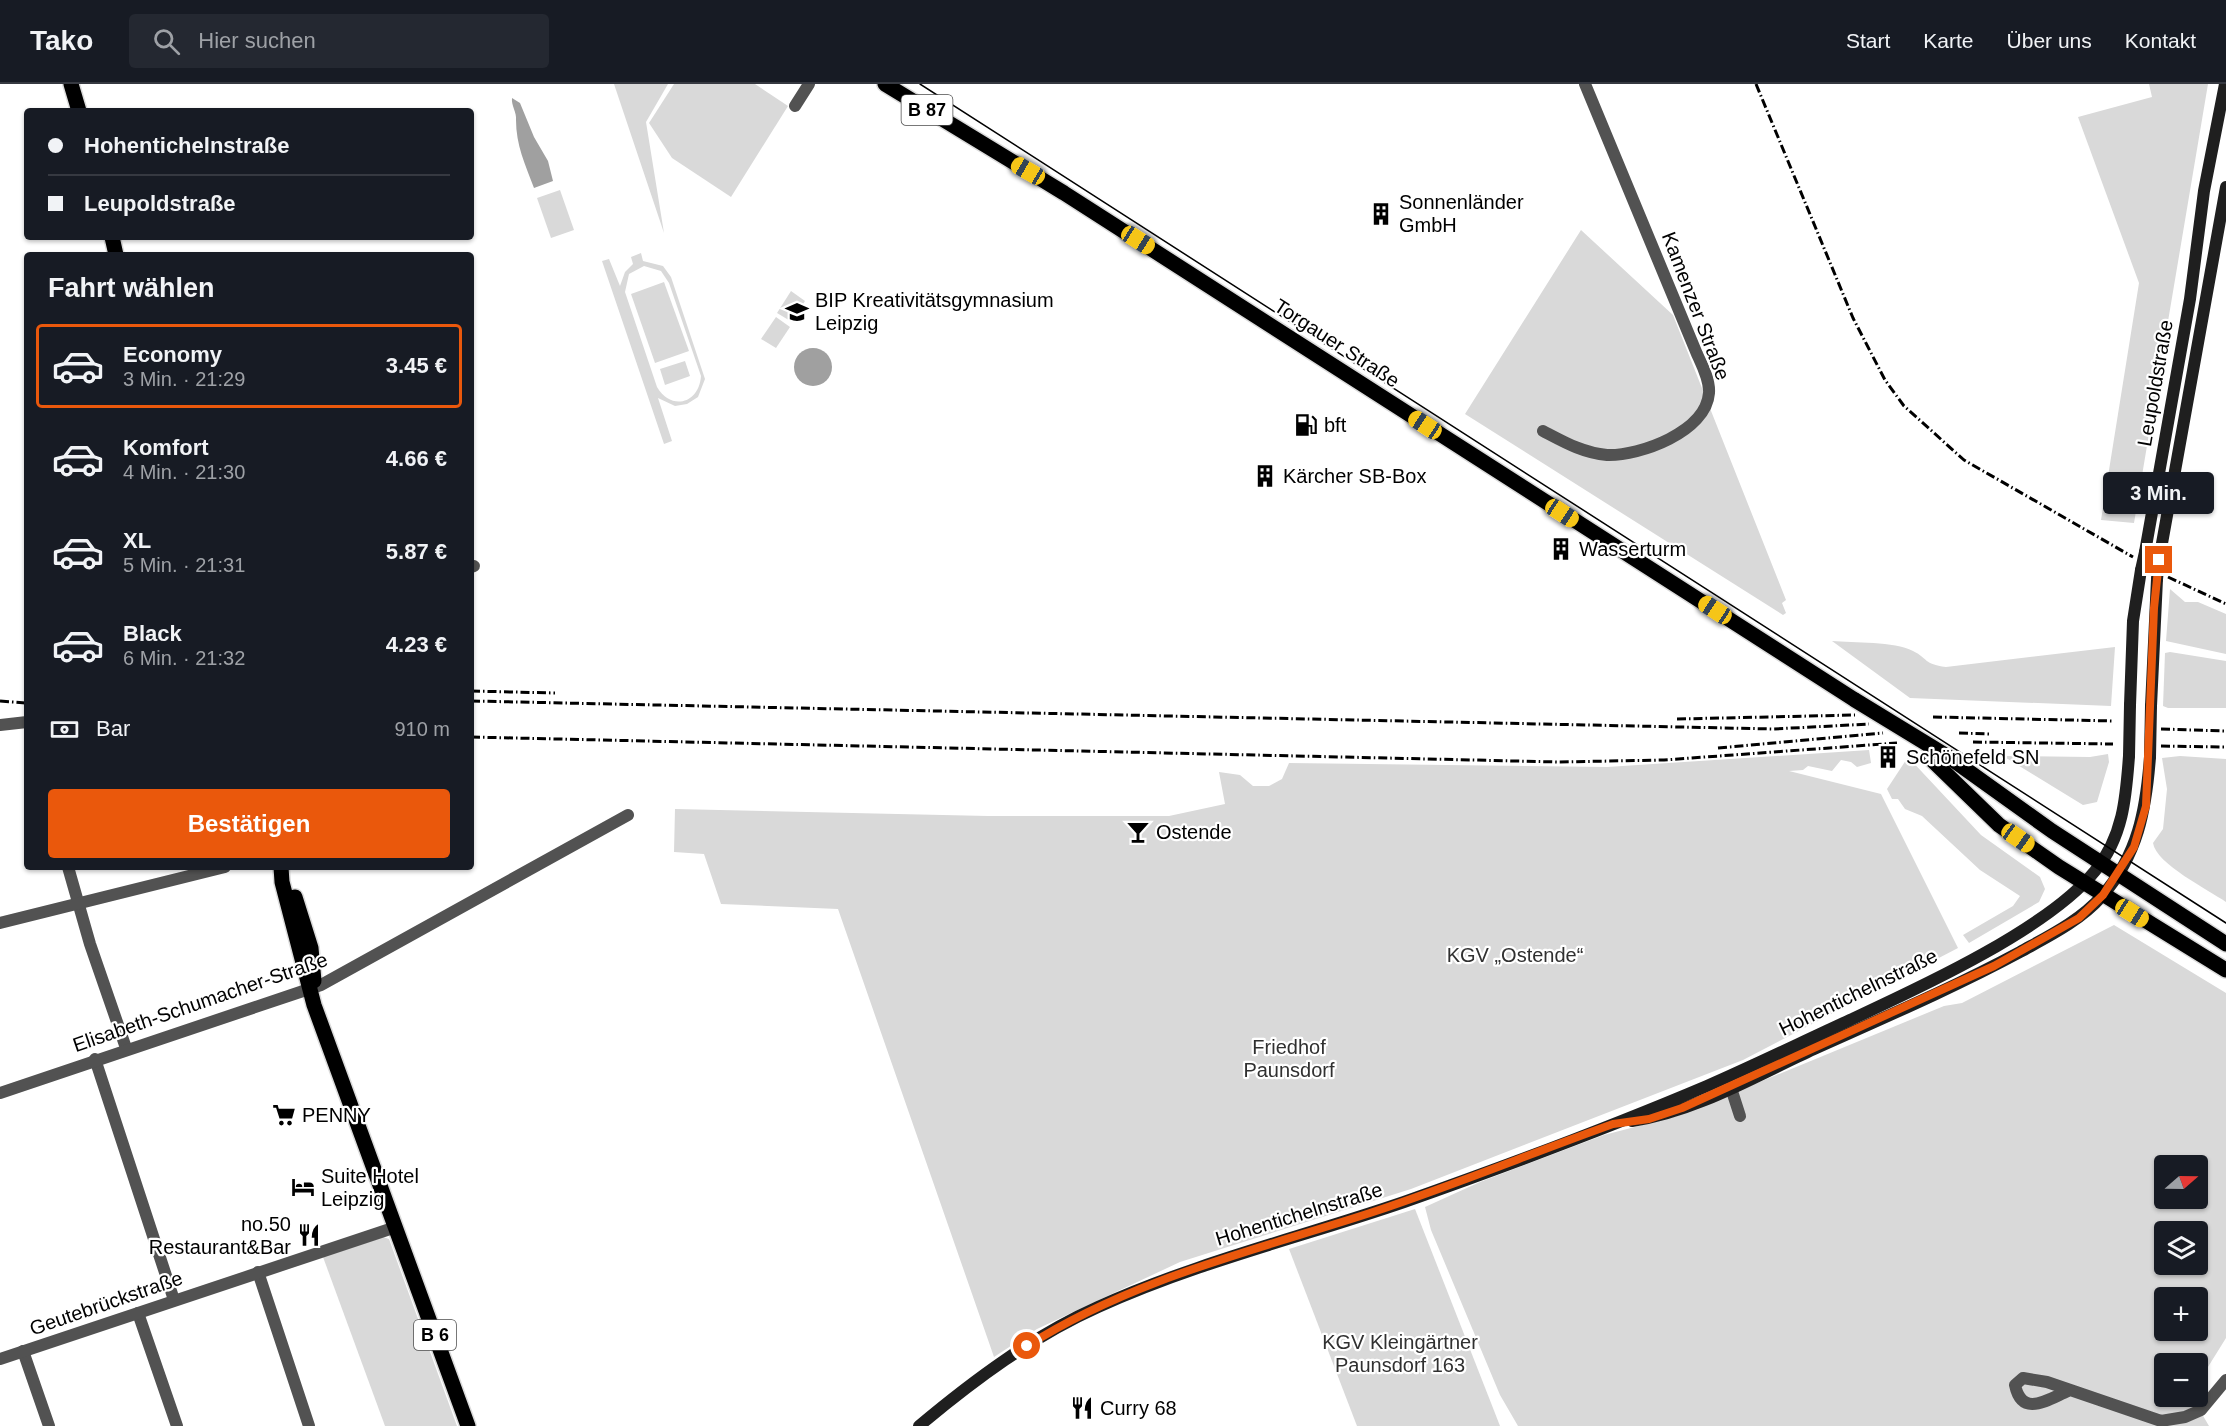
<!DOCTYPE html>
<html lang="de">
<head>
<meta charset="utf-8">
<style>
	body { margin:0; font-family:Arial,sans-serif; background:#242831; color:#f1f3f6; height:100vh; display:flex; flex-direction:column; font-size:22px; white-space:nowrap }
	* { box-sizing:border-box; margin:0 }
	p { font-size:20px; color:#9ea1a6 }
	.icon { flex:none; width:33px; height:33px; fill:none; stroke:currentColor; stroke-width:2; stroke-linecap:round; stroke-linejoin:round }
	.map { position:relative; flex:1; overflow:hidden }
	.panel { position:absolute; left:24px; top:168px; width:450px; height:618px; display:flex; flex-direction:column; background:#171b24; border-radius:6px; box-shadow:0 2px 4px #0004 }
	.panel>* { flex:none }
	.top-card { position:absolute; left:24px; top:24px; width:450px; height:132px; border-radius:6px; box-shadow:0 2px 4px #0004; display:grid; align-content:center; height:132px; padding:0 24px; background:#171b24 }
	.needle { width:39px; rotate:70deg }
	.controls { position:absolute; left:2154px; top:1071px; display:grid; gap:12px }
	.controls a { display:grid; place-items:center; width:54px; height:54px; border-radius:6px; background:#171b24; box-shadow:0 2px 4px #0004; font-size:30px }
	.end { position:absolute; width:27px; height:27px; margin:-14px; border:8px solid #ea580c; background:#fff; box-shadow:0 0 0 3px #fff }
	.from { border-radius:50% }
	.bubble { position:absolute; height:42px; border-radius:6px; background:#171b24; box-shadow:0 2px 4px #0004; font-size:20px; font-weight:600; line-height:42px; text-align:center }
	.car { position:absolute; width:18px; height:36px; margin:-18px -9px; border-radius:8px; box-shadow:0 0 4px 2px #0007; background:linear-gradient(#f5c518 24%,#345 0 40%,#f5c518 0 76%,#345 0 86%,#f5c518 0) }
	.top-card b { display:flex; align-items:center; gap:21px; height:57px; font-size:22px }
	.top-card b+b { border-top:2px solid #363941 }
	.top-card i { width:15px; height:15px; background:#f1f3f6 }
	ul { padding:0; list-style:none }
	li { display:flex; align-items:center; gap:18px; height:84px; margin:0 12px 9px; padding:0 12px; border:3px solid transparent; border-radius:6px }
	li div { flex:1 }
	li b { display:block; font-size:22px }
	li em { font-style:normal; font-weight:600 }
	li.selected { border-color:#ea580c }
	li>.icon { width:54px; height:54px; stroke-width:1.5 }
	h2 { padding:0 24px; font-size:27px; line-height:72px }
	.pay { display:flex; align-items:center; gap:15px; height:66px; padding:0 24px; font-size:22px }
	.pay p { margin-inline-start:auto }
	.button { display:flex; gap:12px; margin-top:auto; padding:12px 24px }
	.button a { flex:1; height:69px; border-radius:6px; background:#ea580c; color:#fff; font-size:24px; font-weight:600; line-height:69px; text-align:center }
	header { display:flex; align-items:center; gap:36px; box-sizing:border-box; height:84px; padding:0 30px; background:#171b24; border-bottom:2px solid #363941 }
	header strong { font-size:28px }
	nav { display:flex; gap:33px; margin-inline-start:auto; font-size:21px }
	.search { width:420px; height:54px; background:#242831; display:flex; align-items:center; gap:15px; box-sizing:border-box; padding:0 21px; border-radius:6px; color:#9ea1a6; font-size:22px }
	.map>svg:first-child { display:block }
	.green { fill:#d9d9d9; fill-rule:evenodd }
	.water { fill:#a0a0a0 }
	.lines { fill:none; stroke-linecap:round; stroke-linejoin:round }
	.primary-casing { stroke:#dbdbdb; stroke-width:18 }
	.street { stroke:#525252; stroke-width:12 }
	.secondary { stroke:#1f1f1f; stroke-width:12 }
	.primary { stroke:#000; stroke-width:15 }
	.tram { stroke:#000; stroke-width:1.5 }
	.rail { stroke:#000; stroke-width:3; stroke-dasharray:9 3 1.5 3; stroke-linecap:butt }
	.primary-bridge-casing { stroke:#dbdbdb; stroke-width:18; stroke-linecap:butt }
	.secondary-bridge { stroke:#1f1f1f; stroke-width:12 }
	.primary-bridge { stroke:#000; stroke-width:15 }
	.route { stroke:#ea580c; stroke-width:8 }
	.labels { text-anchor:middle; dominant-baseline:central; stroke-width:4.5; stroke-linejoin:round; paint-order:stroke }
	.shield { fill:#fff; stroke:#4c4c4c; stroke-width:1.5 }
	.shield-label { font-size:18px; font-weight:bold; fill:#000 }
	.poi-label { font-size:20px; fill:#000; stroke:#fff; text-anchor:start }
	.street-label { font-size:20px; fill:#000; stroke:#fff }
	.park-label { font-size:20px; fill:#303030; stroke:#fff }
</style>
</head>
<body>
<header>
<strong>Tako</strong>
<div class="search"><svg class="icon" aria-label="search" viewBox="0 0 24 24"><circle cx="10" cy="10" r="6"/><path d="M15 15l6 6"/></svg>Hier suchen</div>
<nav><a>Start</a><a>Karte</a><a>Über uns</a><a>Kontakt</a></nav>
</header>
<div class="map">
<svg width="2226" height="1342" viewBox="0 0 2226 1342">
	<rect width="100%" height="100%" fill="#fff"/>
	<!-- green -->
	<g class="green">
		<polygon points="614,0 668,0 646,38 664,149"/>
		<polygon points="674,0 755,0 788,22 731,113 672,74 649,39"/>
		<polygon points="2149,0 2208,0 2134,439 2101,436 2139,199 2078,33 2152,13"/>
		<polygon points="560,106 574,146 551,154 537,114"/>
		<polygon points="1581,146 1673,231 1786,516 1782,519 1786,529 1783,531 1465,330"/>
		<path d="M641 169 643 177 663 182 671 193 705 295 698 313 687 320 675 322 658 314 672 357 664 360 602 177 609 175 620 202 625 188 633 180 631 173ZM644 182 661 187 669 199 701 292C699 320 671 327 657 303L625 208 629 190Z"/>
		<polygon points="664,198 689,267 655,279 631,210"/>
		<polygon points="791,207 805,217 792,238 777,229"/>
		<polygon points="776,233 790,243 776,264 761,255"/>
		<polygon points="685,277 690,292 665,301 660,285"/>
		<polygon points="2170,505 2185,518 2198,518 2226,530 2226,570 2166,557"/>
		<path d="M1832 557C1854 559 1894 557 1913 567 1929 575 1923 580 1946 583L2115 563 2111 622 1910 614Z"/>
		<polygon points="2170,568 2226,577 2226,624 2168,624 2163,622 2165,569"/>
		<polygon points="1869,666 1871,679 1857,683 1851,678 1841,676 1832,687 1808,682 1803,686 1789,687 1881,710 1958,864 1743,976 1411,1105 1180,1178 1037,1245 994,1273 838,825 721,820 704,770 674,768 675,725 988,732 1169,732 1225,720 1219,688 1240,691 1253,702 1269,702 1282,695 1289,679 1607,683"/>
		<polygon points="2108,670 2109,678 2097,718 2083,721 2003,672 2090,673"/>
		<path d="M2180 672 2226 675V818C2209 806 2156 780 2153 759L2163 745 2167 705 2162 674Z"/>
		<polygon points="1908,673 1981,751 2040,793 2045,805 2039,818 1969,859 1963,851 2013,822 2020,812 1980,786 1922,732 1905,725 1898,715 1892,715 1887,705"/>
		<path d="M2114 841 2226 909V1254L2198 1299V1280H2164V1312L2192 1313 2209 1342H1518L1500 1311 1431 1146 1425 1123 1480 1098 1604 1051 1677 1032 1944 922 1962 919ZM2164 1082H2198V1114H2164ZM2164 1148H2198V1180H2164ZM2164 1214H2198V1246H2164Z"/>
		<polygon points="1415,1125 1493,1324 1500,1342 1357,1342 1289,1165"/>
		<polygon points="383,1153 389,1155 457,1342 385,1342 323,1173"/>
	</g>
	<!-- water -->
	<g class="water">
		<path d="M512 14 520 19 534 53 548 77 553 97 534 104C525 80 516 61 516 36 517 29 511 21 512 14Z"/>
		<circle cx="813" cy="283" r="19"/>
	</g>
	<g class="lines">
		<!-- primary casing -->
		<g class="primary-casing">
			<g id="primary">
				<polyline points="71,0 79,27"/>
				<polyline points="885,0 1064,109 1855,616"/>
				<polyline points="112,153 116,171"/>
				<polyline points="1930,674 1999,741 2059,783 2226,886"/>
				<polyline points="1950,674 2052,747 2226,860"/>
				<polyline points="281,783 282,798 314,921 468,1342"/>
				<polyline points="295,813 311,864 314,897"/>
			</g>
		</g>
		<!-- street -->
		<g class="street">
			<polyline points="795,22 809,0"/>
			<path d="M1543 347C1564 358 1583 369 1607 371 1640 372 1706 348 1709 309 1710 296 1702 281 1697 270L1585 0"/>
			<polyline points="471,483 474,482"/>
			<polyline points="0,641 27,638"/>
			<polyline points="68,783 90,860 126,964"/>
			<polyline points="0,839 225,783"/>
			<polyline points="95,975 174,1216"/>
			<polyline points="1731,1004 1740,1032"/>
			<polyline points="0,1009 321,901 628,731"/>
			<polyline points="258,1188 309,1342"/>
			<polyline points="138,1229 177,1342"/>
			<polyline points="23,1267 49,1342"/>
			<polyline points="0,1275 396,1143"/>
			<path d="M2068 1307C2047 1316 2022 1334 2015 1301L2023 1294 2047 1298 2161 1337 2185 1333 2201 1326 2226 1296"/>
		</g>
		<!-- secondary -->
		<g class="secondary">
			<polyline points="2145,468 2190,215 2204,107 2225,0"/>
			<polyline points="2159,476 2226,103"/>
			<polyline points="2130,621 2133,537 2141,486"/>
			<polyline points="2151,622 2157,495"/>
			<path d="M1632 1037C1697 1027 1755 992 1814 965 1883 934 1953 904 2020 868 2049 852 2080 837 2102 812 2138 771 2146 726 2150 673"/>
			<path d="M919 1342C974 1296 1033 1252 1098 1223 1197 1178 1302 1153 1404 1118 1506 1082 1608 1044 1707 1002 1755 981 1802 958 1850 936 1919 904 2048 845 2095 787 2123 753 2126 714 2129 672"/>
		</g>
		<!-- primary -->
		<use href="#primary" class="primary"/>
		<!-- tram -->
		<polyline class="tram" points="920,0 2226,839"/>
		<!-- rail -->
		<g class="rail">
			<polyline points="1756,0 1853,234 1885,296 1904,322 1964,376 2133,473"/>
			<polyline points="2168,493 2226,520"/>
			<polyline points="471,607 555,609"/>
			<polyline points="0,617 27,619"/>
			<polyline points="471,617 1774,645 1869,640"/>
			<polyline points="1933,633 2114,637"/>
			<polyline points="1677,635 1855,631"/>
			<polyline points="2161,645 2226,647"/>
			<polyline points="1959,649 1991,650"/>
			<polyline points="471,653 1559,678 1664,676 1897,659"/>
			<polyline points="1973,658 2113,660"/>
			<polyline points="2161,662 2226,663"/>
			<polyline points="1718,664 1883,649"/>
		</g>
		<!-- primary-bridge casing -->
		<g class="primary-bridge-casing">
			<polyline id="primary-bridge" points="1855,616 1950,674"/>
		</g>
		<!-- secondary-bridge -->
		<g class="secondary-bridge">
			<polyline points="2141,486 2145,468"/>
			<polyline points="2157,495 2159,476"/>
			<polyline points="2129,672 2130,621"/>
			<polyline points="2150,673 2151,622"/>
		</g>
		<!-- primary-bridge -->
		<use href="#primary-bridge" class="primary-bridge"/>
	</g>
	<g class="lines">
		<!-- route -->
		<path class="route" d="M1027 1262C1132 1195 1253 1167 1370 1129 1452 1102 1532 1069 1613 1040L1649 1035 1682 1024 1994 882 2079 834 2103 811 2134 763 2146 722 2154 524 2159 476"/>
	</g>
	<!-- icons -->
	<defs>
		<g id="building-bare" transform="scale(1.8)"><path d="M-4-6H4V6H1V3H-1V6H-4ZM-2.5-4.3h1.7v1.8h-1.7ZM.8-4.3h1.7v1.8H.8ZM-2.5-1h1.7V.8h-1.7ZM.8-1h1.7V.8H.8Z" fill="#000" stroke="#fff" stroke-width="2.5" paint-order="stroke"/></g>
		<g id="school-bare" transform="scale(1.8)"><path d="M0-5L7-2L0 1L-7-2ZM-4 1L0 2.5L4 1V4Q0 6-4 4Z" fill="#000" stroke="#fff" stroke-width="2.5" paint-order="stroke"/></g>
		<g id="fuel-bare" transform="scale(1.8)"><path d="M-5.5-6h7V0h2V4h1.3V-2.5L3-4.5l.8-.8L6-3V5H2.5V1h-1V6h-7ZM-4.2-4.7v3.2H.2V-4.7Z" fill="#000" stroke="#fff" stroke-width="2.5" paint-order="stroke"/></g>
		<g id="bar-bare" transform="scale(1.8)"><path d="M-6-5H6L.8 .8V4.5H3.5V6h-7V4.5H-.8V.8Z" fill="#000" stroke="#fff" stroke-width="2.5" paint-order="stroke"/></g>
		<g id="supermarket-bare" transform="scale(1.8)"><path d="M-6-5.5h2.5l.6 2H6L4.5 2H-2.5L-4.4-4H-6ZM-1.5 3.2a1.3 1.3 0 1 0 .1 0ZM3 3.2a1.3 1.3 0 1 0 .1 0Z" fill="#000" stroke="#fff" stroke-width="2.5" paint-order="stroke"/></g>
		<g id="hotel-bare" transform="scale(1.8)"><path d="M-6-4.5h1.5V1H6V5H4.5V3h-9V5H-6ZM-4 0a1.8 1.8 0 1 1 3.6 0ZM.5 0V-2.5h3Q6-2.5 6 0Z" fill="#000" stroke="#fff" stroke-width="2.5" paint-order="stroke"/></g>
		<g id="restaurant-bare" transform="scale(1.8)"><path d="M-5-6h1v4h1v-4h1v4h1v-4h1v5L-1.5 .5V6h-2V.5L-5-1ZM5-6V6H3V1.5H1.5Q1.5-4 5-6Z" fill="#000" stroke="#fff" stroke-width="2.5" paint-order="stroke"/></g>
	</defs>
	<g fill-rule="evenodd">
		<use href="#building-bare" x="1381" y="130"/>
		<use href="#school-bare" x="797" y="228"/>
		<use href="#fuel-bare" x="1306" y="341"/>
		<use href="#building-bare" x="1265" y="392"/>
		<use href="#building-bare" x="1561" y="465"/>
		<use href="#building-bare" x="1888" y="673"/>
		<use href="#bar-bare" x="1138" y="748"/>
		<use href="#supermarket-bare" x="284" y="1031"/>
		<use href="#hotel-bare" x="303" y="1103"/>
		<use href="#restaurant-bare" x="309" y="1151"/>
		<use href="#restaurant-bare" x="1082" y="1324"/>
	</g>
	<g class="labels">
		<!-- shield labels -->
		<g class="shield">
			<rect x="901.5" y="11" width="51" height="30" rx="4.5"/>
			<rect x="414" y="1236" width="42" height="30" rx="4.5"/>
		</g>
		<g class="shield-label">
			<text x="927" y="26">B 87</text>
			<text x="435" y="1251">B 6</text>
		</g>
		<!-- poi labels -->
		<g class="poi-label">
			<text x="1399" y="118">Sonnenländer<tspan x="1399" dy="23">GmbH</tspan></text>
			<text x="815" y="216">BIP Kreativitätsgymnasium<tspan x="815" dy="23">Leipzig</tspan></text>
			<text x="1324" y="341">bft</text>
			<text x="1283" y="392">Kärcher SB-Box</text>
			<text x="1579" y="465">Wasserturm</text>
			<text x="1906" y="673">Schönefeld SN</text>
			<text x="1156" y="748">Ostende</text>
			<text x="302" y="1031">PENNY</text>
			<text x="321" y="1092">Suite Hotel<tspan x="321" dy="23">Leipzig</tspan></text>
			<text x="291" y="1140" text-anchor="end">no.50<tspan x="291" dy="23">Restaurant&amp;Bar</tspan></text>
			<text x="1100" y="1324">Curry 68</text>
		</g>
		<!-- street labels -->
		<g class="street-label">
			<text transform="translate(1696 222) rotate(69)">Kamenzer Straße</text>
			<text transform="translate(1337 259) rotate(33)">Torgauer Straße</text>
			<text transform="translate(2155 299) rotate(-80)">Leupoldstraße</text>
			<text transform="translate(1858 908) rotate(-26)">Hohentichelnstraße</text>
			<text transform="translate(200 918) rotate(-19)">Elisabeth-Schumacher-Straße</text>
			<text transform="translate(1299 1130) rotate(-17)">Hohentichelnstraße</text>
			<text transform="translate(106 1219) rotate(-19)">Geutebrückstraße</text>
		</g>
		<!-- park labels -->
		<g class="park-label">
			<text x="1515" y="871">KGV „Ostende“</text>
			<text x="1289" y="963">Friedhof<tspan x="1289" dy="23">Paunsdorf</tspan></text>
			<text x="1400" y="1258">KGV Kleingärtner<tspan x="1400" dy="23">Paunsdorf 163</tspan></text>
		</g>
	</g>
</svg>
<div class="controls">
<a><svg class="needle" viewBox="-14 -14 28 28"><path d="M0-13l5 13h-10z" fill="#e53935"/><path d="M0 13l5-13h-10z" fill="#9ea1a6"/></svg></a>
<a><svg class="icon" aria-label="layers" viewBox="0 0 24 24"><path d="M12 4l9 5-9 5-9-5zM3 14l9 5 9-5"/></svg></a>
<a>+</a>
<a>−</a>
</div>
<i class="end from" style="left:1027px;top:1262px"></i>
<i class="end" style="left:2159px;top:476px"></i>
<div class="bubble" style="left:2103px;top:388px;width:111px">3 Min.</div>
<i class="car" style="left:1028px;top:87px;rotate:300deg"></i>
<i class="car" style="left:1138px;top:156px;rotate:122deg"></i>
<i class="car" style="left:1425px;top:341px;rotate:303deg"></i>
<i class="car" style="left:1562px;top:429px;rotate:123deg"></i>
<i class="car" style="left:1715px;top:526px;rotate:303deg"></i>
<i class="car" style="left:2018px;top:754px;rotate:125deg"></i>
<i class="car" style="left:2132px;top:829px;rotate:122deg"></i>
<div class="top-card">
<b><i class="from"></i>Hohentichelnstraße</b>
<b><i></i>Leupoldstraße</b>
</div>
<section class="panel">
<h2>Fahrt wählen</h2>
<ul>
<li class="selected"><svg class="icon" aria-label="car" viewBox="0 0 24 24"><path d="M5 17H2v-5l4-1 3-4h7l3 4 3 1v5h-3M9 17h6M6 11h13"/><circle cx="7" cy="17" r="2"/><circle cx="17" cy="17" r="2"/></svg><div><b>Economy</b><p>3 Min. · 21:29</p></div><em>3.45 €</em></li>
<li><svg class="icon" aria-label="car" viewBox="0 0 24 24"><path d="M5 17H2v-5l4-1 3-4h7l3 4 3 1v5h-3M9 17h6M6 11h13"/><circle cx="7" cy="17" r="2"/><circle cx="17" cy="17" r="2"/></svg><div><b>Komfort</b><p>4 Min. · 21:30</p></div><em>4.66 €</em></li>
<li><svg class="icon" aria-label="car" viewBox="0 0 24 24"><path d="M5 17H2v-5l4-1 3-4h7l3 4 3 1v5h-3M9 17h6M6 11h13"/><circle cx="7" cy="17" r="2"/><circle cx="17" cy="17" r="2"/></svg><div><b>XL</b><p>5 Min. · 21:31</p></div><em>5.87 €</em></li>
<li><svg class="icon" aria-label="car" viewBox="0 0 24 24"><path d="M5 17H2v-5l4-1 3-4h7l3 4 3 1v5h-3M9 17h6M6 11h13"/><circle cx="7" cy="17" r="2"/><circle cx="17" cy="17" r="2"/></svg><div><b>Black</b><p>6 Min. · 21:32</p></div><em>4.23 €</em></li>
</ul>
<div class="pay"><svg class="icon" aria-label="cash" viewBox="0 0 24 24"><path d="M3 7h18v10H3z"/><circle cx="12" cy="12" r="2"/></svg>Bar<p>910 m</p></div>
<div class="button"><a>Bestätigen</a></div>
</section>
</div>
</body>
</html>
